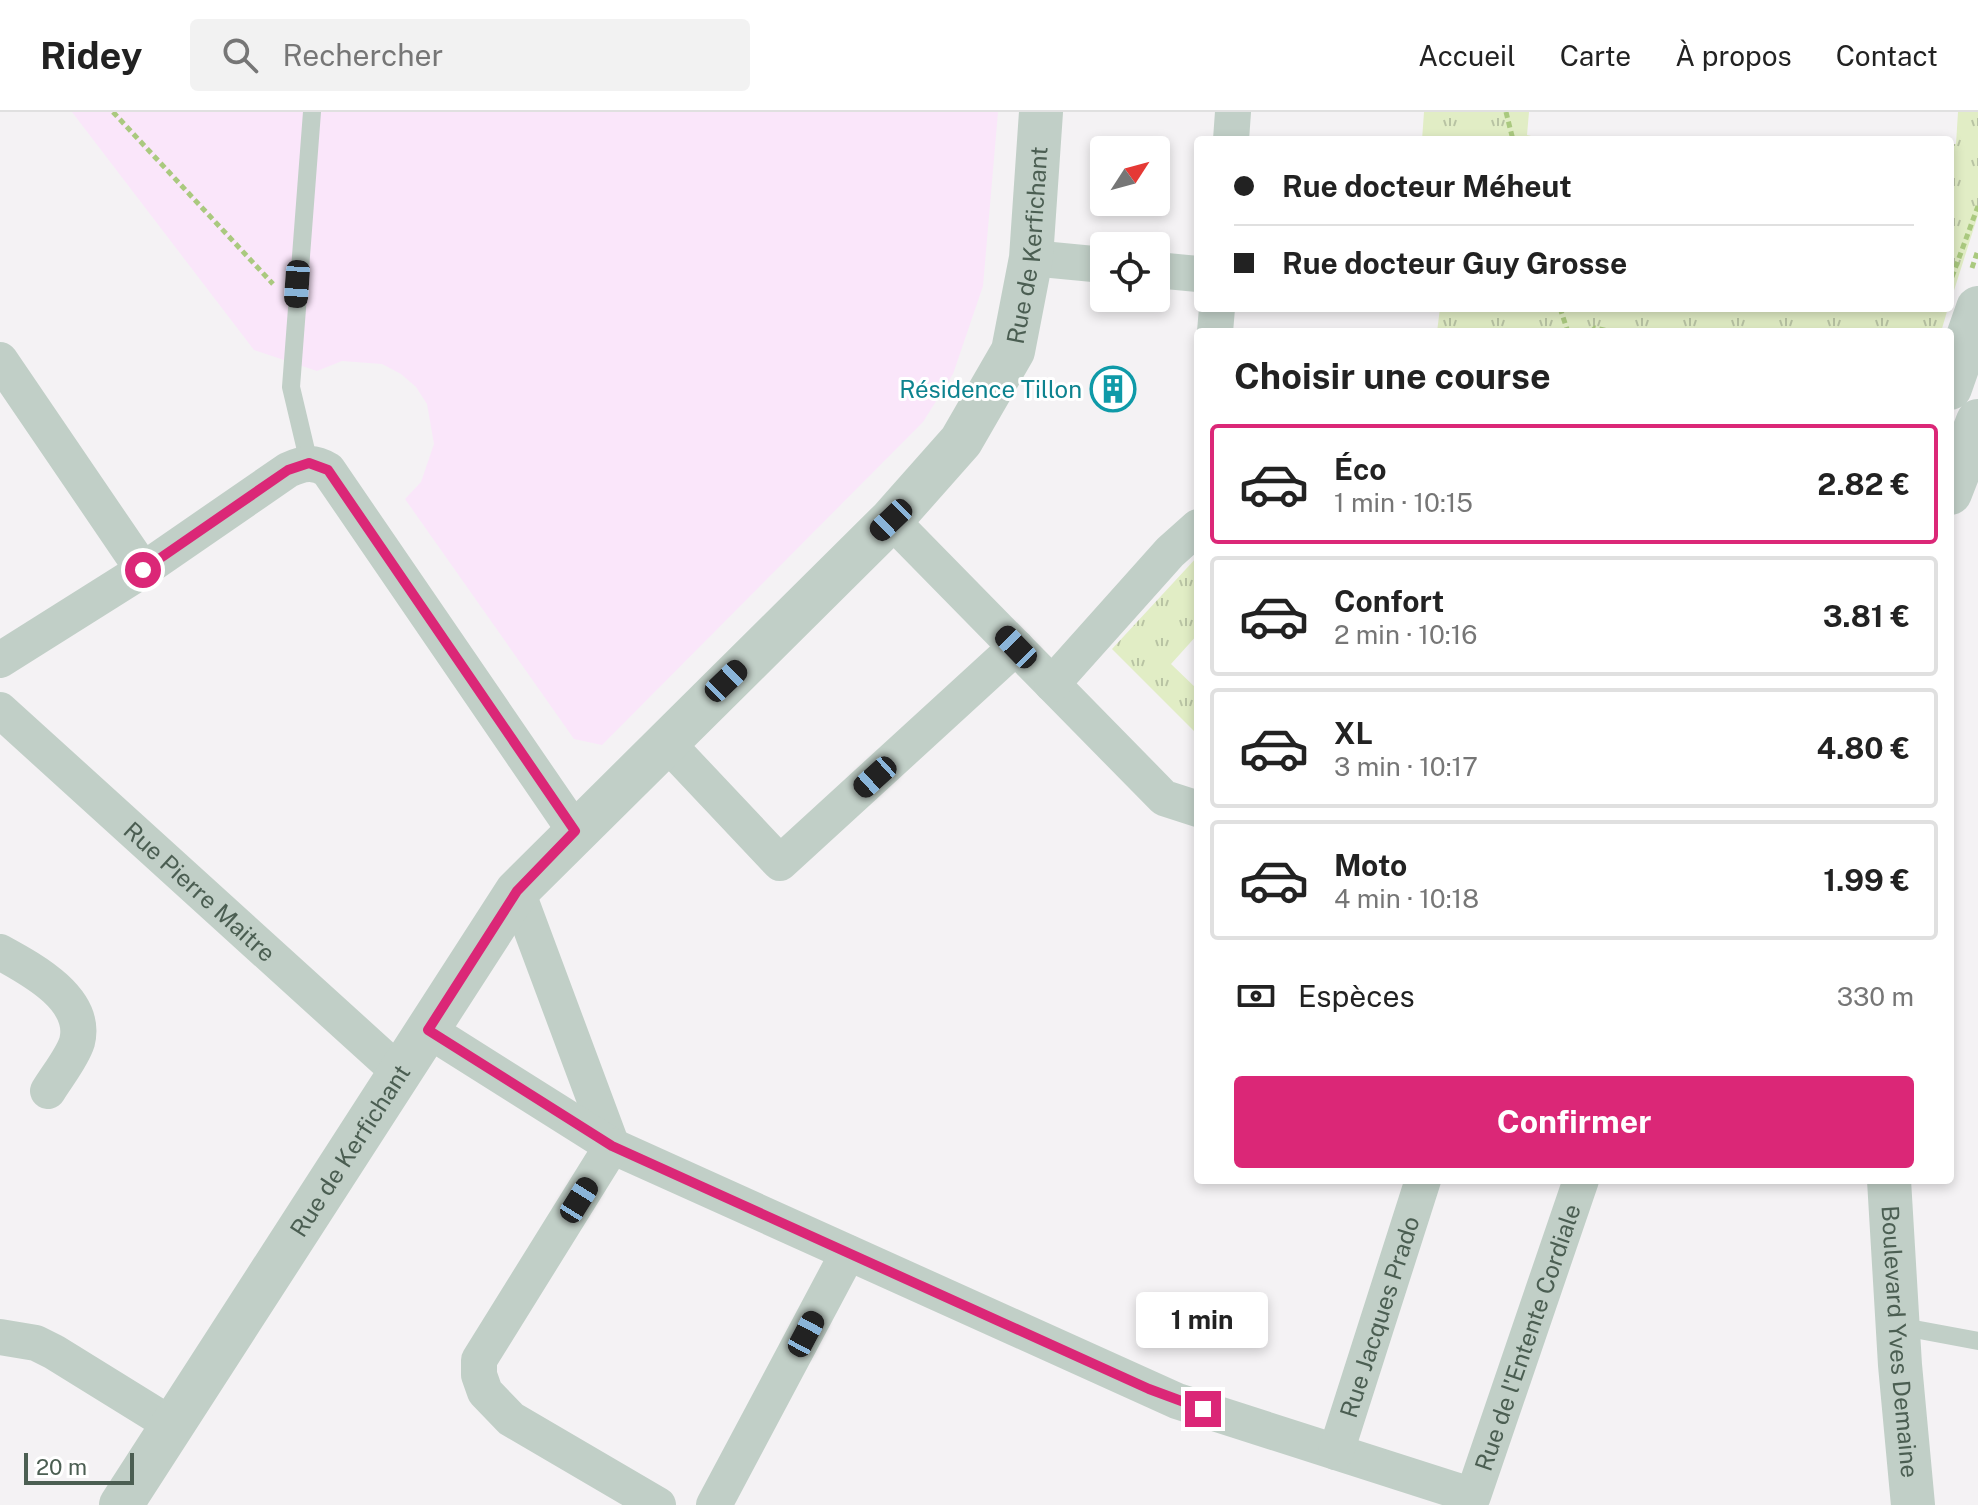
<!DOCTYPE html>
<html lang="fr">
<head>
<meta charset="utf-8">
<style>
	body { margin:0; font-family:"Public Sans",sans-serif; background:#f2f2f2; color:#222; height:100vh; display:flex; flex-direction:column; font-size:30px; white-space:nowrap }
	* { box-sizing:border-box; margin:0 }
	p { font-size:26px; color:#767676 }
	.icon { flex:none; width:44px; height:44px; fill:none; stroke:currentColor; stroke-width:2; stroke-linecap:round; stroke-linejoin:round }
	.map { position:relative; flex:1; overflow:hidden }
	.details { position:absolute; left:1194px; top:216px; width:760px; height:856px; display:flex; flex-direction:column; background:#fff; border-radius:8px; box-shadow:0 4px 12px #0003 }
	.details>* { flex:none }
	.hud { position:absolute; left:1194px; top:24px; width:760px; height:176px; border-radius:8px; box-shadow:0 4px 12px #0003; display:grid; align-content:center; height:176px; padding:0 40px; background:#fff }
	.needle { width:52px; rotate:54deg }
	.controls { position:absolute; left:1090px; top:24px; display:grid; gap:16px }
	.controls a { display:grid; place-items:center; width:80px; height:80px; border-radius:8px; background:#fff; box-shadow:0 4px 12px #0003; font-size:40px }
	.scale { position:absolute; left:24px; bottom:20px; width:110px; box-sizing:border-box; padding-left:8px; border:4px solid #4b5e52; border-top:0; font-size:22px; line-height:28px; white-space:nowrap; color:#4b5e52; -webkit-text-stroke:6px #fff; paint-order:stroke }
	.end { position:absolute; width:36px; height:36px; margin:-18px; border:10px solid #db2777; background:#fff; box-shadow:0 0 0 4px #fff }
	.from { border-radius:50% }
	.bubble { position:absolute; height:56px; border-radius:8px; background:#fff; box-shadow:0 4px 12px #0003; font-size:26px; font-weight:700; line-height:56px; text-align:center }
	.car { position:absolute; width:24px; height:48px; margin:-24px -12px; border-radius:10px; box-shadow:0 0 6px 2px #0007; background:linear-gradient(#222 24%,#8ab4d8 0 40%,#222 0 76%,#8ab4d8 0 86%,#222 0) }
	.hud b { display:flex; align-items:center; gap:28px; height:76px; font-size:30px }
	.hud b+b { border-top:2px solid #e0e0e0 }
	.hud i { width:20px; height:20px; background:#222 }
	ul { padding:0; list-style:none }
	li { display:flex; align-items:center; gap:24px; height:120px; margin:0 16px 12px; padding:0 24px; border:4px solid #e0e0e0; border-radius:8px }
	li div { flex:1 }
	li b { display:block; font-size:30px }
	li em { font-style:normal; font-weight:700 }
	li.current { border-color:#db2777 }
	li>.icon { width:72px; height:72px; stroke-width:1.5 }
	h2 { padding:0 40px; font-size:36px; line-height:96px }
	.pay { display:flex; align-items:center; gap:20px; height:88px; padding:0 40px; font-size:30px }
	.pay p { margin-inline-start:auto }
	.primary-button { display:flex; gap:16px; margin-top:auto; padding:16px 40px }
	.primary-button a { flex:1; height:92px; border-radius:8px; background:#db2777; color:#fff; font-size:32px; font-weight:700; line-height:92px; text-align:center }
	header { display:flex; align-items:center; gap:48px; box-sizing:border-box; height:112px; padding:0 40px; background:#fff; border-bottom:2px solid #e0e0e0 }
	header strong { font-size:38px }
	nav { display:flex; gap:44px; margin-inline-start:auto; font-size:28px }
	.search { width:560px; height:72px; background:#f2f2f2; display:flex; align-items:center; gap:20px; box-sizing:border-box; padding:0 28px; border-radius:8px; color:#767676; font-size:30px }
	.map>svg:first-child { display:block }
	.medical { fill:#fae6fa }
	.grass { fill:url(#grass-tufts) }
	.lines { fill:none; stroke-linecap:round; stroke-linejoin:round }
	.path { stroke:#aac97f; stroke-width:5; stroke-dasharray:6 4; stroke-linecap:butt }
	.service { stroke:#c1cfc7; stroke-width:18 }
	.minor { stroke:#c1cfc7; stroke-width:36 }
	.tertiary { stroke:#c1cfc7; stroke-width:44 }
	.route { stroke:#db2777; stroke-width:10 }
	.labels { text-anchor:middle; dominant-baseline:central; stroke-width:6; stroke-linejoin:round; paint-order:stroke }
	.street-label { font-size:24px; fill:#4b5e52; stroke:#fff }
	.culture-label { font-size:24px; fill:#0d838f; stroke:#fff; text-anchor:end }
</style>
</head>
<body>
<header>
<strong>Ridey</strong>
<div class="search"><svg class="icon" aria-label="search" viewBox="0 0 24 24"><circle cx="10" cy="10" r="6"/><path d="M15 15l6 6"/></svg>Rechercher</div>
<nav><a>Accueil</a><a>Carte</a><a>À propos</a><a>Contact</a></nav>
</header>
<div class="map">
<svg width="1978" height="1393" viewBox="0 0 1978 1393">
	<defs>
		<pattern id="grass-tufts" width="24" height="20" patternUnits="userSpaceOnUse" patternTransform="scale(2)"><rect width="24" height="20" fill="#e1edc5"/><path d="M3 7l-1-3M5 7V3M7 7l1-3M15 17l-1-3M17 17v-4M19 17l1-3" fill="none" stroke="#b8c3a3"/></pattern>
	</defs>
	<rect width="100%" height="100%" fill="#f4f2f4"/>
	<!-- medical -->
	<polygon class="medical" points="72,0 998,0 983,174 953,262 923,310 602,633 574,627 405,387 421,370 434,332 427,292 416,275 401,262 382,252 342,249 317,259 254,238"/>
	<!-- grass -->
	<g class="grass">
		<polygon points="1424,0 1529,0 1527,23 1548,28 1422,28"/>
		<polygon points="1958,0 1978,0 1978,103 1950,191 1950,32 1956,32"/>
		<polygon points="1440,196 1948,196 1941,220 1437,220"/>
		<polygon points="1198,444 1198,522 1171,552 1198,578 1198,623 1112,537"/>
	</g>
	<g class="lines">
		<!-- path -->
		<g class="path">
			<polyline points="113,0 273,172"/>
			<polyline points="1506,0 1513,28"/>
			<polyline points="1972,156 1978,138"/>
			<polyline points="1952,165 1978,94"/>
			<polyline points="1560,196 1568,220"/>
			<polyline points="1591,220 1595,216 1613,220"/>
		</g>
		<!-- service -->
		<g class="service">
			<polyline points="309,351 291,275 312,0"/>
			<polyline points="1898,1214 1978,1229"/>
		</g>
		<!-- minor -->
		<g class="minor">
			<polyline points="1231,28 1233,0"/>
			<polyline points="1031,146 1104,153"/>
			<polyline points="1156,158 1198,162"/>
			<polyline points="1215,220 1217,196"/>
			<polyline points="0,248 143,458"/>
			<polyline points="891,408 1164,686 1198,697"/>
			<path d="M0 548 143 458 288 358C303 351 314 349 328 358L575 719"/>
			<polyline points="1052,572 1170,440 1198,415"/>
			<path id="s1" d="M0 598 400 961"/>
			<polyline points="665,629 780,751 1016,535"/>
			<polyline points="517,779 612,1034"/>
			<path d="M0 840C31 857 88 887 77 930 72 946 57 964 48 979"/>
			<path id="s2" d="M428 918 612 1034 1177 1289 1473 1384 1581 1068"/>
			<polyline points="612,1034 479,1248 479,1263 485,1280 511,1307 658,1393"/>
			<polyline points="0,1225 36,1231 54,1240 172,1313"/>
			<path id="s3" d="M1336 1340 1423 1068"/>
			<polyline points="714,1393 848,1141"/>
		</g>
		<!-- tertiary -->
		<g class="tertiary">
			<polyline points="1950,276 1978,196"/>
			<polyline points="1950,381 1978,309"/>
			<path id="s4" d="M1889 1068 1900 1253 1913 1393"/>
			<path id="s5" d="M121 1393 517 779 891 408 961 329 1013 239 1031 146 1041 0"/>
		</g>
	</g>
	<g class="lines">
		<!-- route -->
		<polyline class="route" points="143,458 288,358 309,351 328,358 575,719 517,779 428,918 612,1034 1149,1277 1203,1297"/>
	</g>
	<!-- icons -->
	<defs>
		<g id="building-ring" transform="scale(2.3)"><circle r="9.5" fill="#fff" stroke="#0f9aa8" stroke-width="1.5"/><path d="M-4-6H4V6H1V3H-1V6H-4ZM-2.5-4.3h1.7v1.8h-1.7ZM.8-4.3h1.7v1.8H.8ZM-2.5-1h1.7V.8h-1.7ZM.8-1h1.7V.8H.8Z" fill="#0f9aa8"/></g>
	</defs>
	<g fill-rule="evenodd">
		<use href="#building-ring" x="1113" y="277"/>
	</g>
	<g class="labels">
		<!-- street labels -->
		<g class="street-label">
			<text stroke="none"><textPath href="#s5" startOffset="1574">Rue de Kerfichant</textPath></text>
			<text stroke="none"><textPath href="#s1" startOffset="270">Rue Pierre Maitre</textPath></text>
			<text stroke="none"><textPath href="#s5" startOffset="422">Rue de Kerfichant</textPath></text>
			<text stroke="none"><textPath href="#s3" startOffset="142">Rue Jacques Prado</textPath></text>
			<text stroke="none"><textPath href="#s2" startOffset="1316">Rue de l'Entente Cordiale</textPath></text>
			<text stroke="none"><textPath href="#s4" startOffset="162">Boulevard Yves Demaine</textPath></text>
		</g>
		<!-- culture labels -->
		<g class="culture-label">
			<text x="1082" y="277">Résidence Tillon</text>
		</g>
	</g>
</svg>
<div class="controls">
<a><svg class="needle" viewBox="-14 -14 28 28"><path d="M0-13l5 13h-10z" fill="#e53935"/><path d="M0 13l5-13h-10z" fill="#767676"/></svg></a>
<a><svg class="icon" aria-label="locate" viewBox="0 0 24 24"><circle cx="12" cy="12" r="6"/><path d="M12 2v4M12 18v4M2 12h4M18 12h4"/></svg></a>
</div>
<div class="scale">20 m</div>
<i class="end from" style="left:143px;top:458px"></i>
<i class="end" style="left:1203px;top:1297px"></i>
<div class="bubble" style="left:1136px;top:1180px;width:132px">1 min</div>
<i class="car" style="left:297px;top:172px;rotate:184deg"></i>
<i class="car" style="left:891px;top:408px;rotate:226deg"></i>
<i class="car" style="left:1016px;top:535px;rotate:316deg"></i>
<i class="car" style="left:726px;top:569px;rotate:46deg"></i>
<i class="car" style="left:875px;top:665px;rotate:228deg"></i>
<i class="car" style="left:579px;top:1088px;rotate:32deg"></i>
<i class="car" style="left:806px;top:1222px;rotate:28deg"></i>
<div class="hud">
<b><i class="from"></i>Rue docteur Méheut</b>
<b><i></i>Rue docteur Guy Grosse</b>
</div>
<section class="details">
<h2>Choisir une course</h2>
<ul>
<li class="current"><svg class="icon" aria-label="car" viewBox="0 0 24 24"><path d="M5 17H2v-5l4-1 3-4h7l3 4 3 1v5h-3M9 17h6M6 11h13"/><circle cx="7" cy="17" r="2"/><circle cx="17" cy="17" r="2"/></svg><div><b>Éco</b><p>1 min · 10:15</p></div><em>2.82 €</em></li>
<li><svg class="icon" aria-label="car" viewBox="0 0 24 24"><path d="M5 17H2v-5l4-1 3-4h7l3 4 3 1v5h-3M9 17h6M6 11h13"/><circle cx="7" cy="17" r="2"/><circle cx="17" cy="17" r="2"/></svg><div><b>Confort</b><p>2 min · 10:16</p></div><em>3.81 €</em></li>
<li><svg class="icon" aria-label="car" viewBox="0 0 24 24"><path d="M5 17H2v-5l4-1 3-4h7l3 4 3 1v5h-3M9 17h6M6 11h13"/><circle cx="7" cy="17" r="2"/><circle cx="17" cy="17" r="2"/></svg><div><b>XL</b><p>3 min · 10:17</p></div><em>4.80 €</em></li>
<li><svg class="icon" aria-label="car" viewBox="0 0 24 24"><path d="M5 17H2v-5l4-1 3-4h7l3 4 3 1v5h-3M9 17h6M6 11h13"/><circle cx="7" cy="17" r="2"/><circle cx="17" cy="17" r="2"/></svg><div><b>Moto</b><p>4 min · 10:18</p></div><em>1.99 €</em></li>
</ul>
<div class="pay"><svg class="icon" aria-label="cash" viewBox="0 0 24 24"><path d="M3 7h18v10H3z"/><circle cx="12" cy="12" r="2"/></svg>Espèces<p>330 m</p></div>
<div class="primary-button"><a>Confirmer</a></div>
</section>
</div>
</body>
</html>
